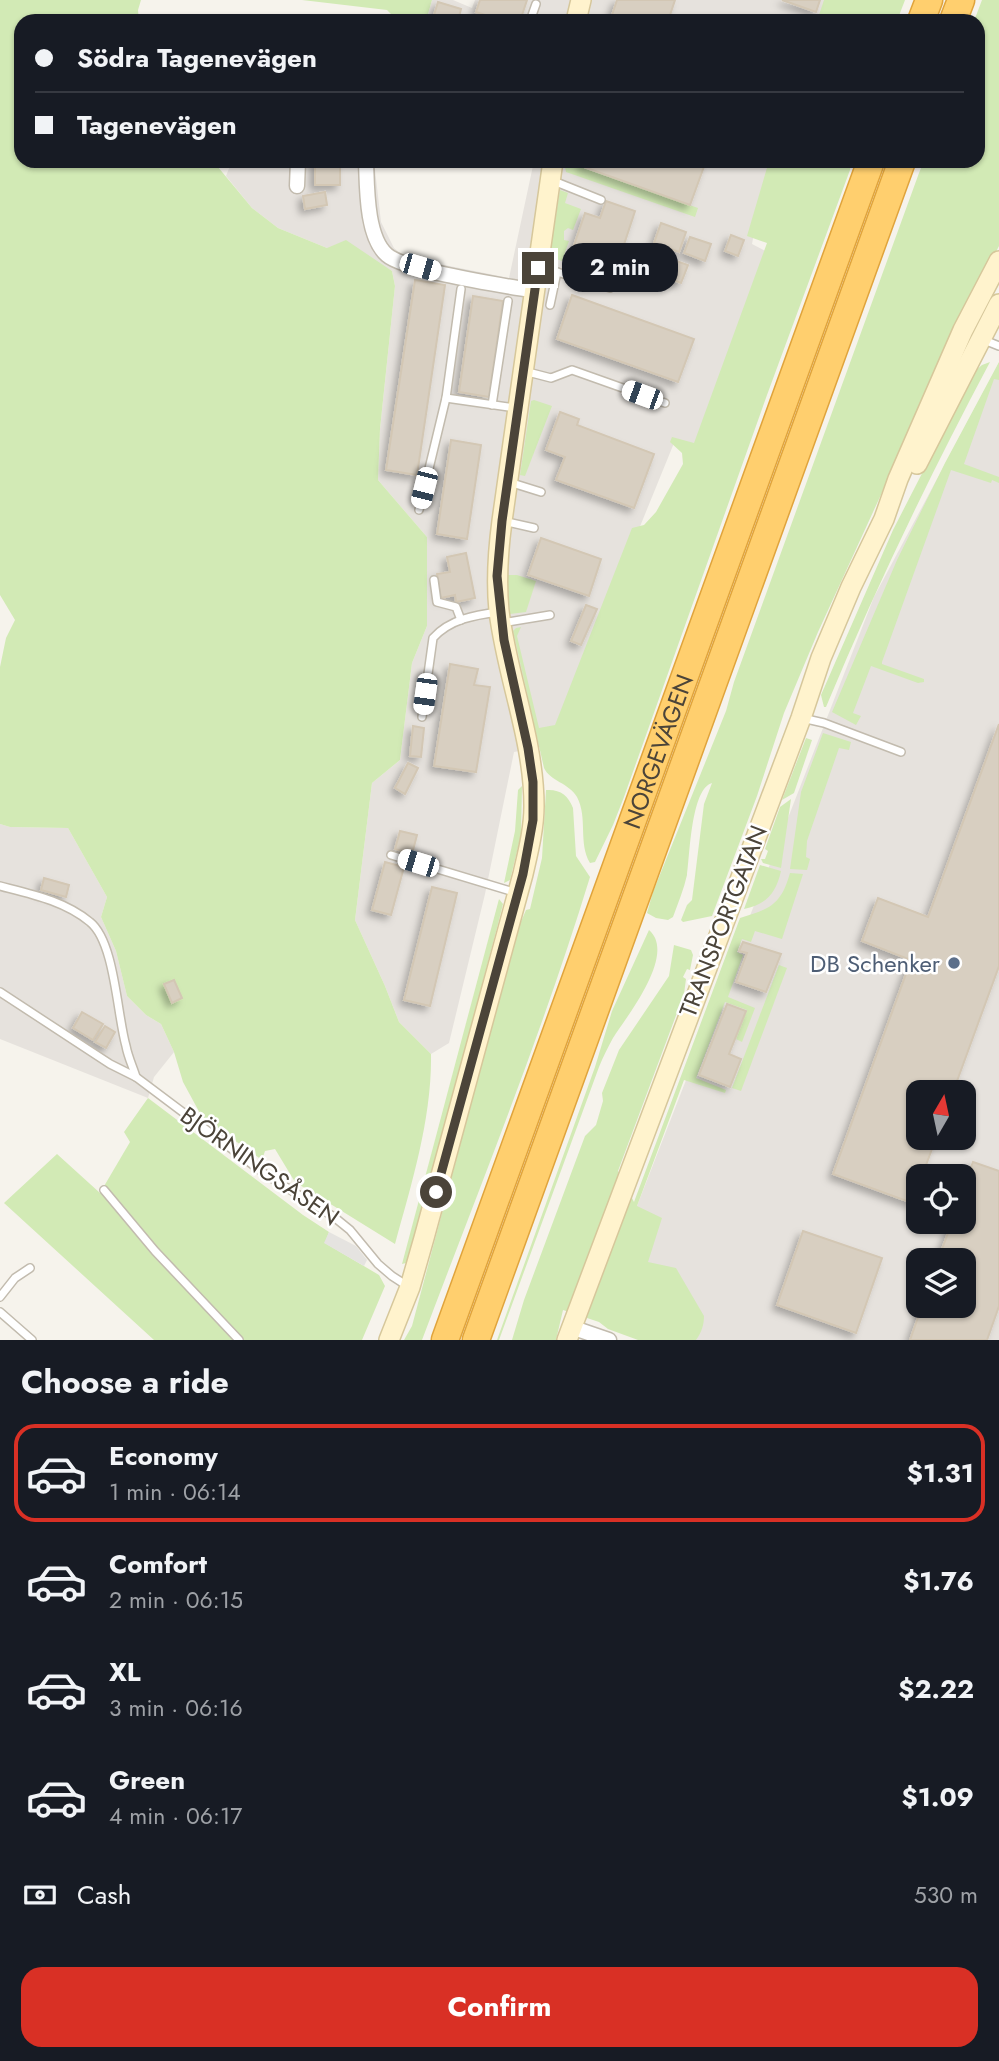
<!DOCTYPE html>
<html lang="en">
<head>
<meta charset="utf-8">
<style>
	body { margin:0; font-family:Jost,sans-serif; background:#242831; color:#f1f3f6; height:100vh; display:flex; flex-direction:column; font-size:26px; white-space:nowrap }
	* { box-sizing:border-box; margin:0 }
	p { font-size:23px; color:#9ea1a6 }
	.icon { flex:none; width:38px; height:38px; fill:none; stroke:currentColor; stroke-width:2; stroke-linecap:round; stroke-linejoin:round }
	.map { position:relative; height:1340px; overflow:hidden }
	.sheet { display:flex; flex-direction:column; background:#171b24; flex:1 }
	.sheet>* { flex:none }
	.banner { position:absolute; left:14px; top:14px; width:971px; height:154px; border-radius:21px; box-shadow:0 2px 5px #0004; display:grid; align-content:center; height:154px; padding:0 21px; background:#171b24 }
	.needle { width:46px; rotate:9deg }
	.controls { position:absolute; left:906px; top:1080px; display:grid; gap:14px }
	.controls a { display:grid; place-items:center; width:70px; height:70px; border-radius:14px; background:#171b24; box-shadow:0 2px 5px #0004; font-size:35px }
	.end { position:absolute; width:32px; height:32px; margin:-16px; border:9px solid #4b4439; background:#fff; box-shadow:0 0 0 4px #fff }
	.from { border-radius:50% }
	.bubble { position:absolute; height:49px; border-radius:21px; background:#171b24; box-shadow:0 2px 5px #0004; font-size:23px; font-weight:700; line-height:49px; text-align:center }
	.car { position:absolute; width:21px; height:42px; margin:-21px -10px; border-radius:9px; box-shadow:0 0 5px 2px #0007; background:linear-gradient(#fff 24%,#345 0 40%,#fff 0 76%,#345 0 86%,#fff 0) }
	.banner b { display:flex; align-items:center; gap:24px; height:66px; font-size:26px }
	.banner b+b { border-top:2px solid #363941 }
	.banner i { width:18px; height:18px; background:#f1f3f6 }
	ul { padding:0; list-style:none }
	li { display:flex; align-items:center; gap:21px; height:98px; margin:0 14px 10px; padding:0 7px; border:4px solid transparent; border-radius:21px }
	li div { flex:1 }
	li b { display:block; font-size:26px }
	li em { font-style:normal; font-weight:700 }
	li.active { border-color:#d93025 }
	li>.icon { width:63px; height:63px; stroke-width:1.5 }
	h2 { padding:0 21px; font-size:32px; line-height:84px }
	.pay { display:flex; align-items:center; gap:18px; height:77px; padding:0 21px; font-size:26px }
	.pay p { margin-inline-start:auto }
	.action { display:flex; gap:14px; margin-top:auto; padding:14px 21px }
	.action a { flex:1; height:80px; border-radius:21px; background:#d93025; color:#fff; font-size:28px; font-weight:700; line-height:80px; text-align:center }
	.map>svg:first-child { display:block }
	.industrial { fill:#e6e2dd; fill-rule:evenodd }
	.green { fill:#d2eab5 }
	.parking { fill:#e5e3e0 }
	.building { fill:#d8cfc1; stroke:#d3c7b4; stroke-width:2; filter:url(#shadow) }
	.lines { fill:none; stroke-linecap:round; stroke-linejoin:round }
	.lane-casing { stroke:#c2bbae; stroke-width:10 }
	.street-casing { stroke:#c2bbae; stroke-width:17 }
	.secondary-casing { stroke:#d6c79b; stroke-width:22 }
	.highway-casing { stroke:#e0a43c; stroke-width:29 }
	.lane { stroke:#fff; stroke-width:7 }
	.street { stroke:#fff; stroke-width:14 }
	.secondary { stroke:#fff3cd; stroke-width:19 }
	.highway { stroke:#ffcf6e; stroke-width:26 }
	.route { stroke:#4b4439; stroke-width:9 }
	.service-dot { fill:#5c6f8a; stroke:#fff; stroke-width:2.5 }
	.labels { text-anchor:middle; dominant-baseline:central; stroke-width:5; stroke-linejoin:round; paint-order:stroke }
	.street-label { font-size:24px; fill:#4b4439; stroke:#fff }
	.service-label { font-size:24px; fill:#4e5e75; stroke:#fff; text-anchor:end }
</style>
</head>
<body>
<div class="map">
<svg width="999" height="1340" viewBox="0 0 999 1340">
	<defs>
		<filter id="shadow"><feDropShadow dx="-4.5" dy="4.5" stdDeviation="3.5" flood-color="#0004"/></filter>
	</defs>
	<rect width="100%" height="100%" fill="#f6f3ec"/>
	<!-- industrial -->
	<g class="industrial">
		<polygon points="432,0 453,0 472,8 475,0 831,0 824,21 426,21"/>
		<polygon points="232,161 374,161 381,222 394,248 405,257 509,278 534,161 774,161 759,206 752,244 771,254 694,450 674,443 551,745 514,752 485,894 449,1043 431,1054 399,1022 385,986 355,920 372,783 400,760 412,663 427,626 427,537 378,480 380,429 395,286 392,271 383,266 327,248 278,228 252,208 226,176"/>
		<path d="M999 363V1340H679L648 1262 637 1206 874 597ZM919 1092H964V1138H919ZM919 1176H964V1222H919ZM919 1260H964V1306H919Z"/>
		<polygon points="0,824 10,827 68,828 107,897 101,917 116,951 127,996 146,1015 161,1024 174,1052 154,1077 148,1098 0,1039"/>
	</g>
	<!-- green -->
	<g class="green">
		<path d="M0 0H141L138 10 139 21H21V161H213L252 208 278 228 327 248 346 240 392 271 395 286 380 429 378 480 427 537V626L412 663 400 760 372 783 355 920 385 986 399 1022 431 1054C432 1118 412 1182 395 1244L295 1182 275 1149 265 1151 262 1160 202 1117 183 1082 174 1052 161 1024 146 1015 127 996 116 951 101 917 107 897 68 828 10 827 0 824V667L6 638 15 620 0 595Z"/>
		<polygon points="302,0 432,0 426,21 398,21 387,10"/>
		<polygon points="824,0 905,0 897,21 817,21"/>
		<path d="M982 0H999V246L939 362 901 451 818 632 784 713 757 796 712 916 683 922 681 920 687 905 692 900 704 804 712 783C691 789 690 855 687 875 684 889 678 903 673 917L668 920 656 918 647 913 653 892 726 711 734 682 919 173 924 161H978V21H974Z"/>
		<polygon points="564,161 576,161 575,165 698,208 695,217 566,172"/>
		<path d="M769 161H851L850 170 767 395 624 797 613 825 595 862 590 863C578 843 588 818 577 797 569 783 550 781 544 768L513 631 516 628 521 627 517 636 539 728 555 725 632 528 644 525 656 512 683 464 682 453 670 442 672 437 694 443 767 243 747 236Z"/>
		<polygon points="560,190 568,193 565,203 581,209 573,230 568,228 564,231 564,240 569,241 562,261 551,257 550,253"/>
		<path d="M990 362C930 475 875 589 826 707H824L821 695 893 530 974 372 982 365Z"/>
		<polygon points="999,362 999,380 994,379 964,464 999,477 999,483 992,480 991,483 951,470 882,662 882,664 924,679 924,682 918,683 871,666 853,713 861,716 856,725 832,712 897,560 945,463"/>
		<polygon points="534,400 552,406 525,476 520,475 531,401"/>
		<polygon points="507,575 517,575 536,581 526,612 510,614"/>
		<polygon points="823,733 851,742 849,750 839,748 807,841 806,857 810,859 807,870 790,869 801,792"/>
		<polygon points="806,738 812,740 794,793 782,800"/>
		<polygon points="522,786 521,835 510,880 504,883 515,831 518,790"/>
		<path d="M546 790C560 789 568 795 573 808L576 856 590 877C542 1034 480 1186 422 1340H404L412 1326 517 931 526 910 530 909 542 858Z"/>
		<polygon points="791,799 781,868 763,863 761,859 765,859 768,851 765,849 780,807"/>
		<path d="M760 865 781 871C776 893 767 904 744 909Z"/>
		<path d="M790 873 803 874 782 939 755 931 751 942 742 939 737 952 743 955 728 997 755 1008 742 1042 736 1039 747 1010 725 1002 696 1078 726 1090 725 1093 684 1080 637 1206 662 1218 648 1262 676 1268 704 1316C704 1324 702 1332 696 1340H638L608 1329 599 1322 563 1310 556 1340H512L524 1300 585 1136 596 1125 603 1101 602 1093 619 1050 669 976 674 945 691 950 693 955 690 970 687 969 683 977 686 979 684 994 618 1171 634 1202 740 918C770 909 781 905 790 873Z"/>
		<polygon points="499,899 503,904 498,924 410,1258 406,1263 402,1264"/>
		<path d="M649 930C677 954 627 1016 613 1038 608 1047 603 1057 599 1067L499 1340H497L595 1067 612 1011Z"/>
		<polygon points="779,965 787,968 741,1091 732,1088"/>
		<polygon points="148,1098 303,1215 329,1232 325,1243 379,1275 385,1286 362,1340 154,1340 4,1203 57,1154 100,1193 130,1142 124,1132"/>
	</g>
	<!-- parking -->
	<polygon class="parking" points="329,1232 356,1246 367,1260 364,1266 324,1243"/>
	<!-- building -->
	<g class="building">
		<polygon points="480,0 527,0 520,21 503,21 476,12"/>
		<polygon points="617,0 675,0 668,21 610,21"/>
		<polygon points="782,0 820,0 816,12"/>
		<polygon points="438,2 461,9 458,21 434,15"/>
		<rect x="315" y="161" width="25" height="24"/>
		<polygon points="583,161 706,161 690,205 581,166"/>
		<polygon points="325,192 327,205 305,209 303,196"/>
		<polygon points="606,201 635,211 612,281 583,271 585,262 570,257 585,213 600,218"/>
		<polygon points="661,223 686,232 679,252 654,243"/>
		<polygon points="731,235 744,240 738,256 725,251"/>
		<polygon points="690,237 711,244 705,261 684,253"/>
		<polygon points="642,249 688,265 681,283 635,266"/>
		<polygon points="415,280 445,285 417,475 386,470"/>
		<polygon points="572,295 694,339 678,382 557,339"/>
		<polygon points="473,296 503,301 489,397 459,392"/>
		<polygon points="560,412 579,419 577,425 654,454 634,508 556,480 565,457 546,450"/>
		<polygon points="451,440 481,445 467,539 437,534"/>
		<polygon points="541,538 601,559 589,596 528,575"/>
		<polygon points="466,553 475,598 456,602 455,595 441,598 437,574 450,572 447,557"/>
		<polygon points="586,605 597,609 581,645 571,641"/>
		<polygon points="450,664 478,669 474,685 490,687 476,772 434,766"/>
		<polygon points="999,724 999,966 953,1092 919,1092 919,1138 936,1138 922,1176 919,1176 919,1186 912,1203 833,1174 911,960 862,941 878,898 928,917"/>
		<polygon points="413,726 424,728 421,757 410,756"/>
		<polygon points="408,763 418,768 405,794 395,788"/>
		<polygon points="400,831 417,835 412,854 395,849"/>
		<polygon points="385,862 404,867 391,915 372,910"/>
		<polygon points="44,878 69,885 66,897 41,890"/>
		<polygon points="432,887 457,893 430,1006 404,1000"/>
		<polygon points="743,942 781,954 766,992 736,982 747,953 739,951"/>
		<polygon points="174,980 182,998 172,1003 164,984"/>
		<polygon points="727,1004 746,1011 729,1054 741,1059 730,1087 699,1075"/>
		<polygon points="82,1012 103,1024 93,1040 73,1028"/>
		<polygon points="105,1026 115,1032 106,1048 95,1042"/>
		<polygon points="973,1162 999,1171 999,1306 987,1340 910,1340 922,1306 964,1306 964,1260 938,1260 952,1222 964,1222 964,1186"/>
		<polygon points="803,1231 882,1258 856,1333 777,1305"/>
	</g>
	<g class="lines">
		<!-- lane casing -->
		<g class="lane-casing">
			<g id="lane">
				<polyline points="462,20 464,21"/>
				<polyline points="530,21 536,4"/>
				<polyline points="551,180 601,200"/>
				<polyline points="538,268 557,272 550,305"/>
				<polyline points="557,272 610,288"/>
				<polyline points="984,340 999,346"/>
				<polyline points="524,371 551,378 572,370 665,403"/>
				<polyline points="446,398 515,408"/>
				<polyline points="492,405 508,301"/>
				<polyline points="509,482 541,492"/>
				<polyline points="419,510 446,398 461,289"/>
				<polyline points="503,521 534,528"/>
				<polyline points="434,580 437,602 456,607 461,620"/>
				<polyline points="502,623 550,615"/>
				<path d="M422 717 433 638C450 619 475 615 499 612"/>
				<polyline points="802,718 824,723 901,752"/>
				<polyline points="391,855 517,893"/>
				<path d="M0 886C31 894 65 901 90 922 115 942 117 1015 126 1046 128 1057 133 1067 136 1077"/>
				<polyline points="0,992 110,1064 136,1077 265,1174 334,1217 350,1230 378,1264 392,1276 409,1287"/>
				<polyline points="104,1190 155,1251 239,1340"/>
				<polyline points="0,1297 15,1278 30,1268"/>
				<polyline points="0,1312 32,1340"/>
			</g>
		</g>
		<!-- street casing -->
		<g class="street-casing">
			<g id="street">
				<path d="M366 161C367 186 366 237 387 255 405 271 507 286 535 291"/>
				<polyline points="297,186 298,161"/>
				<polyline points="571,1327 609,1340"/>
			</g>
		</g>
		<!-- secondary casing -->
		<g class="secondary-casing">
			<g id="secondary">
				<polyline points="576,21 581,0"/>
				<polyline points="917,464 999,304"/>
				<path d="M389 1340 410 1287 424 1238 523 874C528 852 534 829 534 806 534 739 507 677 499 611 496 581 498 551 502 521L553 161"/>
				<polyline points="567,1340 801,718 821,658 851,587 884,519 898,479 963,330 999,261"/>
			</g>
		</g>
		<!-- highway casing -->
		<g class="highway-casing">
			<g id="highway">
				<polyline points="921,21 929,0"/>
				<polyline points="953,21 961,0"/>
				<path id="s1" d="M445 1340 871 161"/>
				<polyline points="476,1340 902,161"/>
			</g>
		</g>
		<!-- lane -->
		<use href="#lane" class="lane"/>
		<!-- street -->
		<use href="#street" class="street"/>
		<!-- secondary -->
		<use href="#secondary" class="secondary"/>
		<!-- highway -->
		<use href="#highway" class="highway"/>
	</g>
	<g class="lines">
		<!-- route -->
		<polyline class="route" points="436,1192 523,874 533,820 533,782 528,748 504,640 497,576 502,521 538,268"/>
	</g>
	<!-- markers -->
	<circle class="service-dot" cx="954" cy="963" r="7"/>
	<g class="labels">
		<!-- street labels -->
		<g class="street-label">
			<text stroke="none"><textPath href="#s1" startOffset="626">NORGEVÄGEN</textPath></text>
			<text transform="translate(723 921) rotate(-69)">TRANSPORTGATAN</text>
			<text transform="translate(260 1166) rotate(35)">BJÖRNINGSÅSEN</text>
		</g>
		<!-- service labels -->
		<g class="service-label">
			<text x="940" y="963">DB Schenker</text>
		</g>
	</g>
</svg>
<div class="controls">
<a><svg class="needle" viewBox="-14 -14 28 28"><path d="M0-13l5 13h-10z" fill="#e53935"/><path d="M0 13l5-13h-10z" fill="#9ea1a6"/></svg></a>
<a><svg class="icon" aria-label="locate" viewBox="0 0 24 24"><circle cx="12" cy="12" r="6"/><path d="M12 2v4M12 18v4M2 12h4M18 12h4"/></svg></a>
<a><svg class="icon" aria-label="layers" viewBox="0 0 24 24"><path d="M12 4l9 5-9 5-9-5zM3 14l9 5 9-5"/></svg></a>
</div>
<i class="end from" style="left:436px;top:1192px"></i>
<i class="end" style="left:538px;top:268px"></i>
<div class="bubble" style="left:562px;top:243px;width:116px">2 min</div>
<i class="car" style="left:420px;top:267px;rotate:106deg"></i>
<i class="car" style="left:642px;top:395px;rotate:290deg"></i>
<i class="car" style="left:424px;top:488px;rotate:194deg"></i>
<i class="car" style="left:425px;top:694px;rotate:188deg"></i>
<i class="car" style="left:418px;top:863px;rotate:287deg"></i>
<div class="banner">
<b><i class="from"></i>Södra Tagenevägen</b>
<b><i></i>Tagenevägen</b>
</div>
</div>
<section class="sheet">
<h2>Choose a ride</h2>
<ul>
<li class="active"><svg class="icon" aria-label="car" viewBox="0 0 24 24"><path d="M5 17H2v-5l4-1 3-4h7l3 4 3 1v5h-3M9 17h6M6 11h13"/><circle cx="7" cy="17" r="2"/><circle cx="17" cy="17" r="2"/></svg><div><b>Economy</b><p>1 min · 06:14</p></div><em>$1.31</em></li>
<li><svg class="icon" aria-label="car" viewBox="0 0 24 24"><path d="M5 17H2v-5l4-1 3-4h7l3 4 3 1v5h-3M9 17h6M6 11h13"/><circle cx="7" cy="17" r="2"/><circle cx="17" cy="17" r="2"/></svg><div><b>Comfort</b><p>2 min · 06:15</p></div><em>$1.76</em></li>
<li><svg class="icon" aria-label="car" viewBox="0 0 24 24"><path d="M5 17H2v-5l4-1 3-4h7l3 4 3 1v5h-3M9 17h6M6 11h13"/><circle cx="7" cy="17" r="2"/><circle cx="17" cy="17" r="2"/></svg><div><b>XL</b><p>3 min · 06:16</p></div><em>$2.22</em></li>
<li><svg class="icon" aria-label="car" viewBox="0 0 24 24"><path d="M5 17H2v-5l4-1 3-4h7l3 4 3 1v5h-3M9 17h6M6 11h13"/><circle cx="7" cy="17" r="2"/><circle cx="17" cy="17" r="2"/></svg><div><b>Green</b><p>4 min · 06:17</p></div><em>$1.09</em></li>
</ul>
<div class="pay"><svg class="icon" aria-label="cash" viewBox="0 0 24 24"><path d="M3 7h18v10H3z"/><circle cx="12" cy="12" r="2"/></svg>Cash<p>530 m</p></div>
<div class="action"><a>Confirm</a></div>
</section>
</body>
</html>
